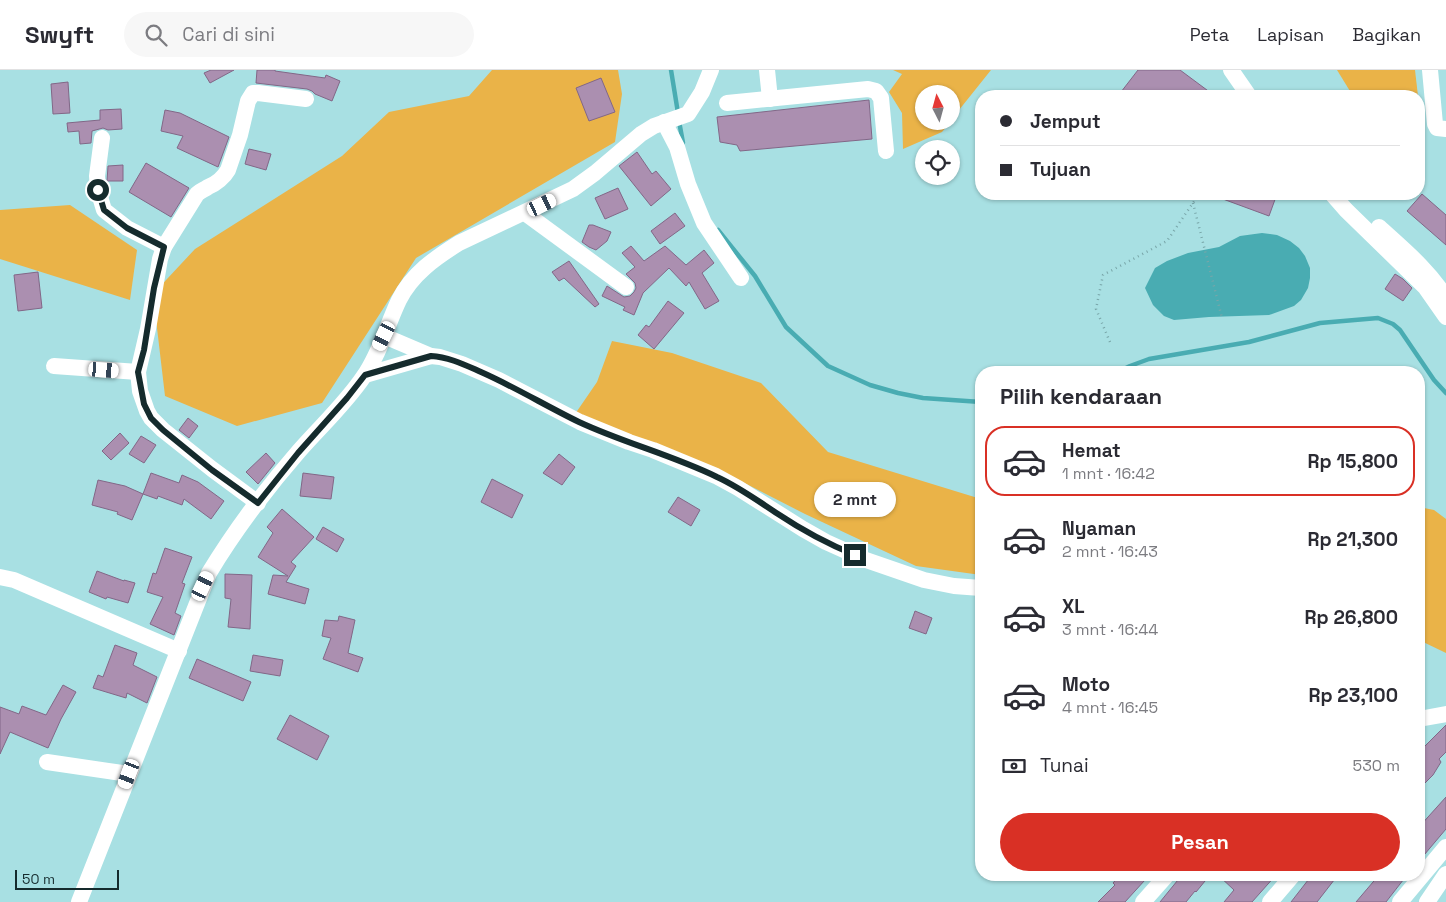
<!DOCTYPE html>
<html lang="id">
<head>
<meta charset="utf-8">
<style>
	body { margin:0; font-family:"Space Grotesk",sans-serif; background:#f7f7f7; color:#2b2b33; height:100vh; display:flex; flex-direction:column; font-size:19px; white-space:nowrap }
	* { box-sizing:border-box; margin:0 }
	p { font-size:16px; color:#7c7c81 }
	.icon { flex:none; width:28px; height:28px; fill:none; stroke:currentColor; stroke-width:2; stroke-linecap:round; stroke-linejoin:round }
	.map { position:relative; flex:1; overflow:hidden }
	.side { position:absolute; left:975px; top:296px; width:450px; height:515px; display:flex; flex-direction:column; background:#fff; border-radius:20px; box-shadow:0 1px 4px #0004 }
	.side>* { flex:none }
	.hud { position:absolute; left:975px; top:20px; width:450px; height:110px; border-radius:20px; box-shadow:0 1px 4px #0004; display:grid; align-content:center; height:110px; padding:0 25px; background:#fff }
	.needle { width:32px; rotate:354deg }
	.fabs { position:absolute; left:915px; top:15px; display:grid; gap:10px }
	.fabs a { display:grid; place-items:center; width:45px; height:45px; border-radius:50%; background:#fff; box-shadow:0 1px 4px #0004; font-size:25px }
	.scale { position:absolute; left:15px; bottom:12px; width:104px; box-sizing:border-box; padding-left:5px; border:2px solid #152b2d; border-top:0; font-size:14px; line-height:18px; white-space:nowrap; color:#152b2d; -webkit-text-stroke:4px #a8e0e3; paint-order:stroke }
	.end { position:absolute; width:22px; height:22px; margin:-11px; border:6px solid #152b2d; background:#fff; box-shadow:0 0 0 2px #fff }
	.from { border-radius:50% }
	.bubble { position:absolute; height:35px; border-radius:18px; background:#fff; box-shadow:0 1px 4px #0004; font-size:16px; font-weight:600; line-height:35px; text-align:center }
	.car { position:absolute; width:15px; height:30px; margin:-15px -8px; border-radius:6px; box-shadow:0 0 4px 1px #0007; background:linear-gradient(#fff 24%,#345 0 40%,#fff 0 76%,#345 0 86%,#fff 0) }
	.hud b { display:flex; align-items:center; gap:18px; height:48px; font-size:19px }
	.hud b+b { border-top:1px solid #e1e1e2 }
	.hud i { width:12px; height:12px; background:#2b2b33 }
	ul { padding:0; list-style:none }
	li { display:flex; align-items:center; gap:15px; height:70px; margin:0 10px 8px; padding:0 15px; border:2px solid transparent; border-radius:20px }
	li div { flex:1 }
	li b { display:block; font-size:19px }
	li em { font-style:normal; font-weight:600 }
	li.active { border-color:#d93025 }
	li>.icon { width:45px; height:45px; stroke-width:1.5 }
	h2 { padding:0 25px; font-size:22px; line-height:60px }
	.pay { display:flex; align-items:center; gap:12px; height:55px; padding:0 25px; font-size:19px }
	.pay p { margin-inline-start:auto }
	.button { display:flex; gap:10px; margin-top:auto; padding:10px 25px }
	.button a { flex:1; height:58px; border-radius:30px; background:#d93025; color:#fff; font-size:20px; font-weight:600; line-height:58px; text-align:center }
	header { display:flex; align-items:center; gap:30px; box-sizing:border-box; height:70px; padding:0 25px; background:#fff; border-bottom:1px solid #e1e1e2 }
	header strong { font-size:24px }
	nav { display:flex; gap:28px; margin-inline-start:auto; font-size:18px }
	.search { width:350px; height:45px; background:#f7f7f7; display:flex; align-items:center; gap:12px; box-sizing:border-box; padding:0 18px; border-radius:28px; color:#7c7c81; font-size:19px }
	.map>svg:first-child { display:block }
	.green { fill:#eab348 }
	.water { fill:#49acb2 }
	.lines { fill:none; stroke-linecap:round; stroke-linejoin:round }
	.stream { stroke:#49acb2; stroke-width:4.5 }
	.building { fill:#ab8fb0; stroke:#826787 }
	.path { stroke:#79a6a9; stroke-width:2.5; stroke-dasharray:1 4; stroke-linecap:butt }
	.minor { stroke:#fff; stroke-width:16 }
	.route { stroke:#152b2d; stroke-width:6 }
</style>
</head>
<body>
<header>
<strong>Swyft</strong>
<div class="search"><svg class="icon" aria-label="search" viewBox="0 0 24 24"><circle cx="10" cy="10" r="6"/><path d="M15 15l6 6"/></svg>Cari di sini</div>
<nav><a>Peta</a><a>Lapisan</a><a>Bagikan</a></nav>
</header>
<div class="map">
<svg width="1446" height="832" viewBox="0 0 1446 832">
	<rect width="100%" height="100%" fill="#a8e0e3"/>
	<!-- green -->
	<g class="green">
		<polygon points="492,0 618,0 622,24 615,72 416,188 322,333 237,356 165,326 153,224 195,179 342,86 389,42 469,26"/>
		<polygon points="893,0 991,0 951,50 951,24 924,24 924,51 951,51 942,62 903,79 902,43 889,22 902,4"/>
		<polygon points="1337,0 1415,0 1418,26 1353,26"/>
		<polygon points="70,135 137,180 130,230 0,189 0,140"/>
		<polygon points="612,271 672,283 761,313 828,382 981,429 981,505 916,496 805,444 715,398 573,347 597,312"/>
		<polygon points="1419,437 1434,440 1446,449 1446,583 1419,570"/>
	</g>
	<!-- water -->
	<polygon class="water" points="1262,163 1277,165 1290,171 1299,178 1305,186 1310,198 1310,208 1308,218 1301,230 1294,236 1269,245 1209,247 1174,250 1164,246 1153,235 1145,218 1155,198 1167,191 1188,183 1219,177 1240,166"/>
	<g class="lines">
		<!-- stream -->
		<g class="stream">
			<polyline points="671,0 678,43"/>
			<polyline points="679,51 683,73"/>
			<polyline points="718,160 755,206 786,257 828,296 870,315 898,323 923,328 981,332"/>
			<polyline points="1118,302 1130,296 1149,289 1249,272 1320,253 1378,248 1393,254 1400,260 1434,310 1446,323"/>
		</g>
	</g>
	<!-- building -->
	<g class="building">
		<polygon points="211,0 234,0 210,13 204,3"/>
		<polygon points="257,0 275,0 275,1 325,8 326,5 340,11 332,31 315,24 312,21 307,19 256,13"/>
		<polygon points="1138,0 1180,0 1215,26 1127,26 1121,22"/>
		<polygon points="601,8 615,42 589,51 576,18"/>
		<polygon points="68,12 70,43 53,44 51,14"/>
		<polygon points="869,30 872,69 740,81 737,75 720,72 717,47"/>
		<polygon points="121,39 122,59 108,60 103,58 92,61 91,73 80,74 79,61 68,62 67,53 100,50 100,40"/>
		<polygon points="165,40 180,43 229,67 218,97 177,78 183,66 161,61"/>
		<polygon points="249,79 271,84 266,100 245,94"/>
		<polygon points="637,82 652,104 656,101 671,119 651,136 619,96"/>
		<polygon points="146,93 189,118 171,147 129,122"/>
		<polygon points="123,95 123,111 107,111 108,96"/>
		<polygon points="618,118 628,139 605,149 595,128"/>
		<polygon points="1212,124 1277,124 1269,146 1212,125"/>
		<polygon points="1422,124 1446,145 1446,175 1407,141"/>
		<polygon points="675,143 685,156 660,174 651,161"/>
		<polygon points="589,155 593,155 611,162 607,171 596,180 589,177 582,172"/>
		<polygon points="631,176 644,191 665,176 686,195 704,180 714,193 702,203 719,231 705,239 689,212 686,216 669,198 643,223 634,245 623,240 625,237 602,226 607,216 624,227 630,226 634,222 636,218 635,213 626,204 635,197 622,183"/>
		<polygon points="569,191 599,234 595,237 564,208 559,211 552,202"/>
		<polygon points="38,202 42,238 18,241 14,205"/>
		<polygon points="1395,204 1403,209 1412,218 1403,231 1385,219"/>
		<polygon points="668,231 684,243 654,279 638,265 646,255 649,257"/>
		<polygon points="188,348 198,356 189,368 179,360"/>
		<polygon points="120,363 129,373 111,390 102,381"/>
		<polygon points="141,366 156,375 144,393 129,384"/>
		<polygon points="266,383 275,393 258,414 246,402"/>
		<polygon points="559,384 575,397 562,415 543,403"/>
		<polygon points="151,403 179,413 182,405 198,412 224,431 211,449 184,429 182,435 158,426 157,429 143,424"/>
		<polygon points="303,403 334,407 331,429 300,426"/>
		<polygon points="492,409 523,425 512,448 481,432"/>
		<polygon points="98,410 125,416 143,424 132,450 117,444 118,442 92,435"/>
		<polygon points="678,427 700,440 691,456 668,442"/>
		<polygon points="282,439 314,467 291,492 296,496 286,512 309,519 305,534 268,524 273,505 288,506 258,487 273,463 267,457"/>
		<polygon points="323,457 344,469 337,482 316,469"/>
		<polygon points="165,478 192,487 182,513 185,514 175,543 181,546 174,565 150,554 163,527 147,522 153,503 156,504"/>
		<polygon points="97,501 124,511 124,510 135,513 128,533 107,527 106,529 89,522"/>
		<polygon points="225,504 252,505 250,559 228,557 231,529 225,528"/>
		<polygon points="915,541 932,548 926,564 909,558"/>
		<polygon points="339,546 355,550 348,583 363,588 358,602 323,589 331,568 322,566 325,550 338,551"/>
		<polygon points="115,575 137,583 133,595 157,607 147,633 127,623 126,628 93,618 98,605 103,607"/>
		<polygon points="253,585 283,590 280,606 250,601"/>
		<polygon points="197,589 251,612 243,631 189,608"/>
		<polygon points="63,615 76,622 61,649 48,678 10,662 0,684 0,637 19,644 22,636 46,645"/>
		<polygon points="290,645 329,666 317,690 277,669"/>
		<polygon points="1446,655 1446,682 1439,689 1441,692 1433,705 1419,719 1419,682"/>
		<polygon points="1446,727 1446,759 1419,791 1419,757"/>
		<polygon points="1120,805 1140,805 1145,810 1125,832 1098,832 1115,815 1113,813"/>
		<polygon points="1182,805 1210,805 1196,822 1195,821 1186,832 1160,832"/>
		<polygon points="1218,805 1276,805 1252,832 1224,832 1234,820"/>
		<polygon points="1312,805 1338,805 1317,832 1291,832"/>
		<polygon points="1379,805 1407,805 1386,832 1356,832"/>
	</g>
	<g class="lines">
		<!-- path -->
		<g class="path">
			<polyline points="1193,133 1222,248"/>
			<polyline points="1110,272 1096,239 1103,205 1167,171 1199,124"/>
		</g>
		<!-- minor -->
		<g class="minor">
			<polyline points="767,0 770,29"/>
			<polyline points="1231,0 1249,26"/>
			<polyline points="1430,0 1435,54 1437,58 1446,59"/>
			<polyline points="727,33 868,19 876,21 881,28 886,81"/>
			<polyline points="664,52 677,77 688,114 704,153 741,208"/>
			<polyline points="102,68 97,106 98,120 104,140 127,158 164,177"/>
			<polyline points="1332,124 1346,140 1425,217 1446,247"/>
			<polyline points="525,143 626,217"/>
			<path d="M1379 157C1403 179 1429 200 1446 228"/>
			<polyline points="384,266 431,286 440,287 462,294 499,310 580,352 629,372 653,380 716,406 738,418 803,459 826,472 866,490 924,510 954,516 981,518"/>
			<polyline points="54,296 138,302"/>
			<polyline points="365,305 431,286"/>
			<path d="M258 433 212 399 163 360 151 348 147 341 140 321 138 302 148 259 160 189 164 177 197 124C201 120 204 120 208 117 216 114 224 107 228 100L240 65 248 31 253 23H258L306 29"/>
			<polyline points="0,507 14,510 179,581"/>
			<polyline points="1419,649 1446,644"/>
			<polyline points="47,692 129,704"/>
			<path d="M79 832 209 503C235 460 266 419 299 381 321 356 346 333 364 306 380 283 387 255 399 230 412 204 435 188 459 173L573 119 595 103 641 64 654 56 688 44 702 22 711 0"/>
			<polyline points="1143,832 1167,805"/>
			<polyline points="1270,832 1293,805"/>
			<polyline points="1400,832 1446,777"/>
			<polyline points="1427,832 1446,804"/>
		</g>
	</g>
	<g class="lines">
		<!-- route -->
		<path class="route" d="M98 120 104 140 127 158 164 177 154 218 144 280 138 302 144 334 151 348 163 360 212 400 258 433 298 383 347 328 365 305 431 286C449 287 465 295 481 302 515 317 546 336 579 352 624 373 672 385 717 407 739 417 758 431 778 444 802 460 828 474 855 485"/>
	</g>
</svg>
<div class="fabs">
<a><svg class="needle" viewBox="-14 -14 28 28"><path d="M0-13l5 13h-10z" fill="#e53935"/><path d="M0 13l5-13h-10z" fill="#7c7c81"/></svg></a>
<a><svg class="icon" aria-label="locate" viewBox="0 0 24 24"><circle cx="12" cy="12" r="6"/><path d="M12 2v4M12 18v4M2 12h4M18 12h4"/></svg></a>
</div>
<div class="scale">50 m</div>
<i class="end from" style="left:98px;top:120px"></i>
<i class="end" style="left:855px;top:485px"></i>
<div class="bubble" style="left:814px;top:412px;width:82px">2 mnt</div>
<i class="car" style="left:542px;top:135px;rotate:64deg"></i>
<i class="car" style="left:384px;top:266px;rotate:206deg"></i>
<i class="car" style="left:104px;top:300px;rotate:94deg"></i>
<i class="car" style="left:203px;top:516px;rotate:25deg"></i>
<i class="car" style="left:129px;top:704px;rotate:201deg"></i>
<div class="hud">
<b><i class="from"></i>Jemput</b>
<b><i></i>Tujuan</b>
</div>
<section class="side">
<h2>Pilih kendaraan</h2>
<ul>
<li class="active"><svg class="icon" aria-label="car" viewBox="0 0 24 24"><path d="M5 17H2v-5l4-1 3-4h7l3 4 3 1v5h-3M9 17h6M6 11h13"/><circle cx="7" cy="17" r="2"/><circle cx="17" cy="17" r="2"/></svg><div><b>Hemat</b><p>1 mnt · 16:42</p></div><em>Rp 15,800</em></li>
<li><svg class="icon" aria-label="car" viewBox="0 0 24 24"><path d="M5 17H2v-5l4-1 3-4h7l3 4 3 1v5h-3M9 17h6M6 11h13"/><circle cx="7" cy="17" r="2"/><circle cx="17" cy="17" r="2"/></svg><div><b>Nyaman</b><p>2 mnt · 16:43</p></div><em>Rp 21,300</em></li>
<li><svg class="icon" aria-label="car" viewBox="0 0 24 24"><path d="M5 17H2v-5l4-1 3-4h7l3 4 3 1v5h-3M9 17h6M6 11h13"/><circle cx="7" cy="17" r="2"/><circle cx="17" cy="17" r="2"/></svg><div><b>XL</b><p>3 mnt · 16:44</p></div><em>Rp 26,800</em></li>
<li><svg class="icon" aria-label="car" viewBox="0 0 24 24"><path d="M5 17H2v-5l4-1 3-4h7l3 4 3 1v5h-3M9 17h6M6 11h13"/><circle cx="7" cy="17" r="2"/><circle cx="17" cy="17" r="2"/></svg><div><b>Moto</b><p>4 mnt · 16:45</p></div><em>Rp 23,100</em></li>
</ul>
<div class="pay"><svg class="icon" aria-label="cash" viewBox="0 0 24 24"><path d="M3 7h18v10H3z"/><circle cx="12" cy="12" r="2"/></svg>Tunai<p>530 m</p></div>
<div class="button"><a>Pesan</a></div>
</section>
</div>
</body>
</html>
